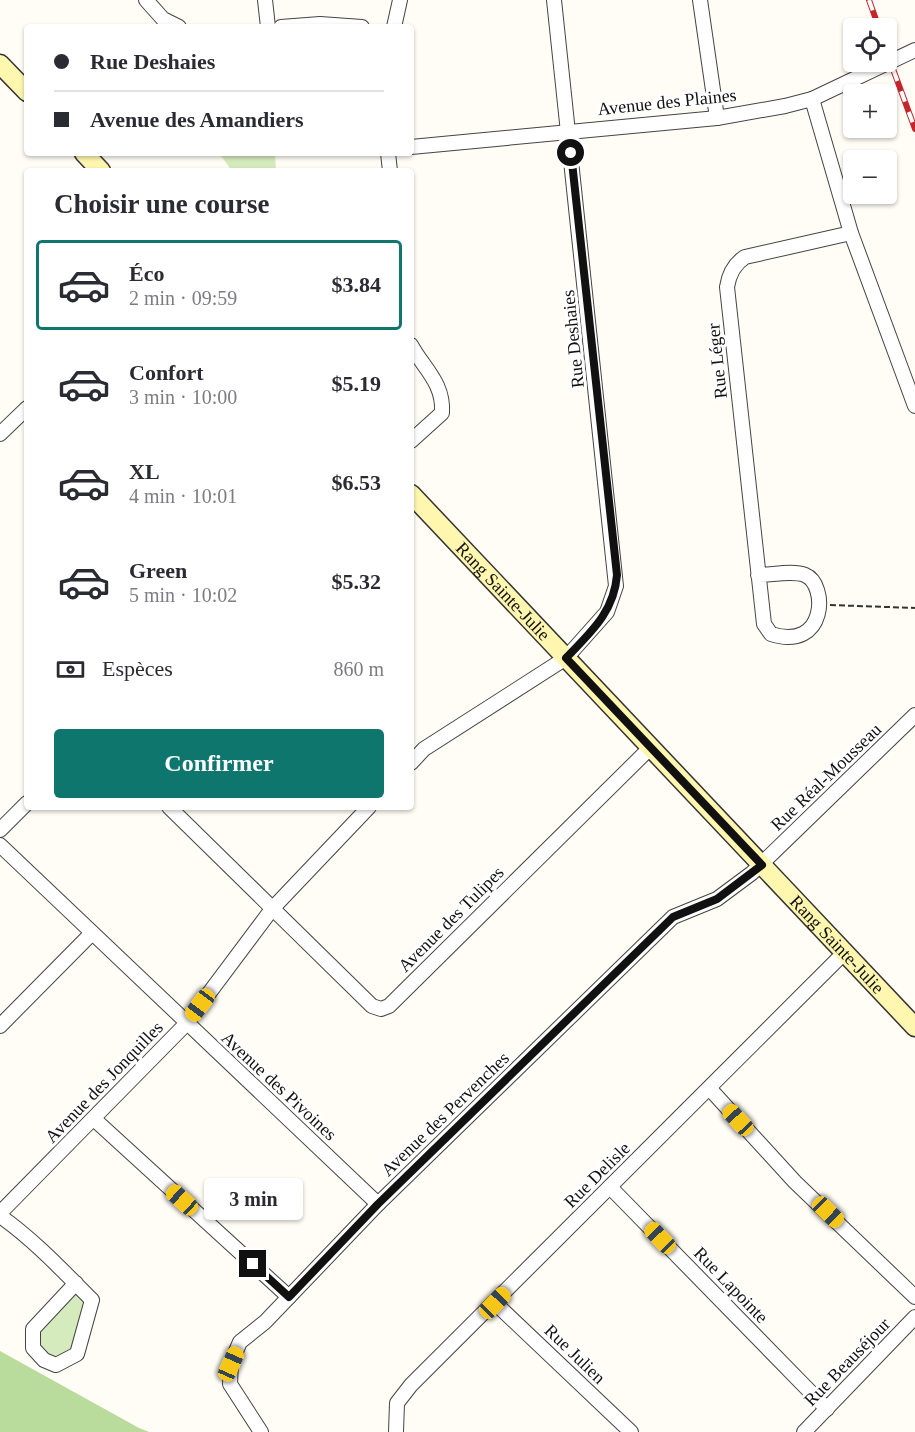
<!DOCTYPE html>
<html lang="fr">
<head>
<meta charset="utf-8">
<style>
	body { margin:0; font-family:"Times New Roman",serif; background:#f2f2f3; color:#2b2b33; height:100vh; display:flex; flex-direction:column; font-size:22px; white-space:nowrap }
	* { box-sizing:border-box; margin:0 }
	p { font-size:20px; color:#7c7c81 }
	.icon { flex:none; width:33px; height:33px; fill:none; stroke:currentColor; stroke-width:2; stroke-linecap:round; stroke-linejoin:round }
	.map { position:relative; flex:1; overflow:hidden }
	.drawer { position:absolute; left:24px; top:168px; width:390px; height:642px; display:flex; flex-direction:column; background:#fff; border-radius:6px; box-shadow:0 2px 4px #0004 }
	.drawer>* { flex:none }
	.guide { position:absolute; left:24px; top:24px; width:390px; height:132px; border-radius:6px; box-shadow:0 2px 4px #0004; display:grid; align-content:center; height:132px; padding:0 30px; background:#fff }
	.buttons { position:absolute; left:843px; top:18px; display:grid; gap:12px }
	.buttons a { display:grid; place-items:center; width:54px; height:54px; border-radius:6px; background:#fff; box-shadow:0 2px 4px #0004; font-size:30px }
	.end { position:absolute; width:27px; height:27px; margin:-14px; border:8px solid #111; background:#fff; box-shadow:0 0 0 3px #fff }
	.from { border-radius:50% }
	.bubble { position:absolute; height:42px; border-radius:6px; background:#fff; box-shadow:0 2px 4px #0004; font-size:20px; font-weight:700; line-height:42px; text-align:center }
	.car { position:absolute; width:18px; height:36px; margin:-18px -9px; border-radius:8px; box-shadow:0 0 4px 2px #0007; background:linear-gradient(#f5c518 24%,#345 0 40%,#f5c518 0 76%,#345 0 86%,#f5c518 0) }
	.guide b { display:flex; align-items:center; gap:21px; height:57px; font-size:22px }
	.guide b+b { border-top:2px solid #e1e1e2 }
	.guide i { width:15px; height:15px; background:#2b2b33 }
	ul { padding:0; list-style:none }
	li { display:flex; align-items:center; gap:18px; height:90px; margin:0 12px 9px; padding:0 18px; border:3px solid transparent; border-radius:6px }
	li div { flex:1 }
	li b { display:block; font-size:22px }
	li em { font-style:normal; font-weight:700 }
	li.current { border-color:#0f766e }
	li>.icon { width:54px; height:54px; stroke-width:1.5 }
	h2 { padding:0 30px; font-size:27px; line-height:72px }
	.pay { display:flex; align-items:center; gap:15px; height:66px; padding:0 30px; font-size:22px }
	.pay p { margin-inline-start:auto }
	.primary-button { display:flex; gap:12px; margin-top:auto; padding:12px 30px }
	.primary-button a { flex:1; height:69px; border-radius:6px; background:#0f766e; color:#fff; font-size:24px; font-weight:700; line-height:69px; text-align:center }
	.map>svg:first-child { display:block }
	.green { fill:#d5ebbd }
	.forest { fill:#b9dc9c }
	.lines { fill:none; stroke-linecap:round; stroke-linejoin:round }
	.street-casing { stroke:#444; stroke-width:16 }
	.secondary-casing { stroke:#333; stroke-width:21 }
	.path { stroke:#333; stroke-width:2; stroke-dasharray:6 3; stroke-linecap:butt }
	.street { stroke:#fff; stroke-width:14 }
	.secondary { stroke:#fff6b0; stroke-width:18 }
	.rail-casing { stroke:#c4262e; stroke-width:6 }
	.rail { stroke:#fff; stroke-width:4; stroke-dasharray:11; stroke-linecap:butt }
	.route { stroke:#111; stroke-width:8 }
	.labels { text-anchor:middle; dominant-baseline:central; stroke-width:6; stroke-linejoin:round; paint-order:stroke }
	.street-label { font-size:18px; fill:#111; stroke:#fff }
</style>
</head>
<body>
<div class="map">
<svg width="915" height="1432" viewBox="0 0 915 1432">
	<rect width="100%" height="100%" fill="#fffdf5"/>
	<!-- green -->
	<g class="green">
		<polygon points="219,153 275,153 276,171 232,171"/>
		<polygon points="75,1290 92,1302 79,1350 60,1363 39,1353 32,1336"/>
	</g>
	<!-- forest -->
	<polygon class="forest" points="0,1351 139,1428 149,1432 0,1432"/>
	<g class="lines">
		<!-- street casing -->
		<g class="street-casing">
			<g id="street">
				<polyline points="146,0 163,19 179,27"/>
				<polyline points="265,0 268,27"/>
				<polyline points="700,0 717,118"/>
				<polyline points="281,27 320,24 362,27"/>
				<polyline points="394,27 400,0"/>
				<polyline points="812,99 851,233 915,406"/>
				<polyline points="411,147 717,118 785,106 812,99 915,50"/>
				<polyline points="388,153 390,171"/>
				<path d="M411 345C424 369 444 383 442 413L411 441"/>
				<polyline points="0,434 27,408"/>
				<path d="M758 575C772 575 793 570 805 575 828 584 827 652 771 634L764 624 727 287C729 274 734 264 745 257L851 233"/>
				<polyline points="411,763 424,749 566,658 607,612 616,586 554,0"/>
				<polyline points="169,807 372,1006 381,1009 389,1006 651,747"/>
				<polyline points="0,830 27,803"/>
				<polyline points="0,845 378,1204"/>
				<polyline points="0,1026 92,933"/>
				<polyline points="710,1089 795,1182 915,1297"/>
				<polyline points="94,1119 289,1297"/>
				<polyline points="610,1187 827,1409"/>
				<polyline points="0,1213 186,1024 272,909 369,807"/>
				<path d="M0 1216C34 1240 62 1270 92 1300L77 1354 56 1365 44 1360 33 1348V1329L76 1283"/>
				<polyline points="495,1303 631,1432"/>
				<polyline points="261,1432 230,1384 231,1363 240,1342 265,1322 378,1204 673,917 717,899 752,873 915,715"/>
				<polyline points="396,1432 397,1403 411,1385 844,953"/>
				<polyline points="804,1432 915,1317"/>
			</g>
		</g>
		<!-- secondary casing -->
		<g class="secondary-casing">
			<g id="secondary">
				<polyline points="0,64 27,92"/>
				<polyline points="84,153 101,171"/>
				<path id="s1" d="M411 494 915 1027"/>
			</g>
		</g>
		<!-- path -->
		<polyline class="path" points="830,605 915,608"/>
		<!-- street -->
		<use href="#street" class="street"/>
		<!-- secondary -->
		<use href="#secondary" class="secondary"/>
		<!-- rail casing -->
		<g class="rail-casing">
			<g id="rail">
				<polyline points="869,0 879,28"/>
				<polyline points="886,50 915,129"/>
			</g>
		</g>
		<!-- rail -->
		<use href="#rail" class="rail"/>
	</g>
	<g class="lines">
		<!-- route -->
		<path class="route" d="M253 1264 289 1297 378 1204 673 917 717 899 762 865 566 658C591 632 614 612 617 575L571 153"/>
	</g>
	<g class="labels">
		<!-- street labels -->
		<g class="street-label">
			<text transform="translate(667 102) rotate(-6)">Avenue des Plaines</text>
			<text transform="translate(573 339) rotate(-96)">Rue Deshaies</text>
			<text transform="translate(717 361) rotate(-96)">Rue Léger</text>
			<text stroke="none"><textPath href="#s1" startOffset="134">Rang Sainte-Julie</textPath></text>
			<text transform="translate(826 777) rotate(-44)">Rue Réal-Mousseau</text>
			<text transform="translate(451 919) rotate(-45)">Avenue des Tulipes</text>
			<text stroke="none"><textPath href="#s1" startOffset="620">Rang Sainte-Julie</textPath></text>
			<text transform="translate(104 1082) rotate(-46)">Avenue des Jonquilles</text>
			<text transform="translate(279 1086) rotate(43)">Avenue des Pivoines</text>
			<text transform="translate(445 1114) rotate(-44)">Avenue des Pervenches</text>
			<text transform="translate(597 1175) rotate(-45)">Rue Delisle</text>
			<text transform="translate(731 1285) rotate(46)">Rue Lapointe</text>
			<text transform="translate(575 1354) rotate(44)">Rue Julien</text>
			<text transform="translate(847 1362) rotate(-46)">Rue Beauséjour</text>
		</g>
	</g>
</svg>
<div class="buttons">
<a><svg class="icon" aria-label="locate" viewBox="0 0 24 24"><circle cx="12" cy="12" r="6"/><path d="M12 2v4M12 18v4M2 12h4M18 12h4"/></svg></a>
<a>+</a>
<a>−</a>
</div>
<i class="end from" style="left:571px;top:153px"></i>
<i class="end" style="left:253px;top:1264px"></i>
<div class="bubble" style="left:204px;top:1178px;width:99px">3 min</div>
<i class="car" style="left:200px;top:1005px;rotate:217deg"></i>
<i class="car" style="left:738px;top:1120px;rotate:317deg"></i>
<i class="car" style="left:182px;top:1200px;rotate:312deg"></i>
<i class="car" style="left:828px;top:1212px;rotate:134deg"></i>
<i class="car" style="left:660px;top:1238px;rotate:316deg"></i>
<i class="car" style="left:495px;top:1303px;rotate:44deg"></i>
<i class="car" style="left:231px;top:1364px;rotate:24deg"></i>
<div class="guide">
<b><i class="from"></i>Rue Deshaies</b>
<b><i></i>Avenue des Amandiers</b>
</div>
<section class="drawer">
<h2>Choisir une course</h2>
<ul>
<li class="current"><svg class="icon" aria-label="car" viewBox="0 0 24 24"><path d="M5 17H2v-5l4-1 3-4h7l3 4 3 1v5h-3M9 17h6M6 11h13"/><circle cx="7" cy="17" r="2"/><circle cx="17" cy="17" r="2"/></svg><div><b>Éco</b><p>2 min · 09:59</p></div><em>$3.84</em></li>
<li><svg class="icon" aria-label="car" viewBox="0 0 24 24"><path d="M5 17H2v-5l4-1 3-4h7l3 4 3 1v5h-3M9 17h6M6 11h13"/><circle cx="7" cy="17" r="2"/><circle cx="17" cy="17" r="2"/></svg><div><b>Confort</b><p>3 min · 10:00</p></div><em>$5.19</em></li>
<li><svg class="icon" aria-label="car" viewBox="0 0 24 24"><path d="M5 17H2v-5l4-1 3-4h7l3 4 3 1v5h-3M9 17h6M6 11h13"/><circle cx="7" cy="17" r="2"/><circle cx="17" cy="17" r="2"/></svg><div><b>XL</b><p>4 min · 10:01</p></div><em>$6.53</em></li>
<li><svg class="icon" aria-label="car" viewBox="0 0 24 24"><path d="M5 17H2v-5l4-1 3-4h7l3 4 3 1v5h-3M9 17h6M6 11h13"/><circle cx="7" cy="17" r="2"/><circle cx="17" cy="17" r="2"/></svg><div><b>Green</b><p>5 min · 10:02</p></div><em>$5.32</em></li>
</ul>
<div class="pay"><svg class="icon" aria-label="cash" viewBox="0 0 24 24"><path d="M3 7h18v10H3z"/><circle cx="12" cy="12" r="2"/></svg>Espèces<p>860 m</p></div>
<div class="primary-button"><a>Confirmer</a></div>
</section>
</div>
</body>
</html>
